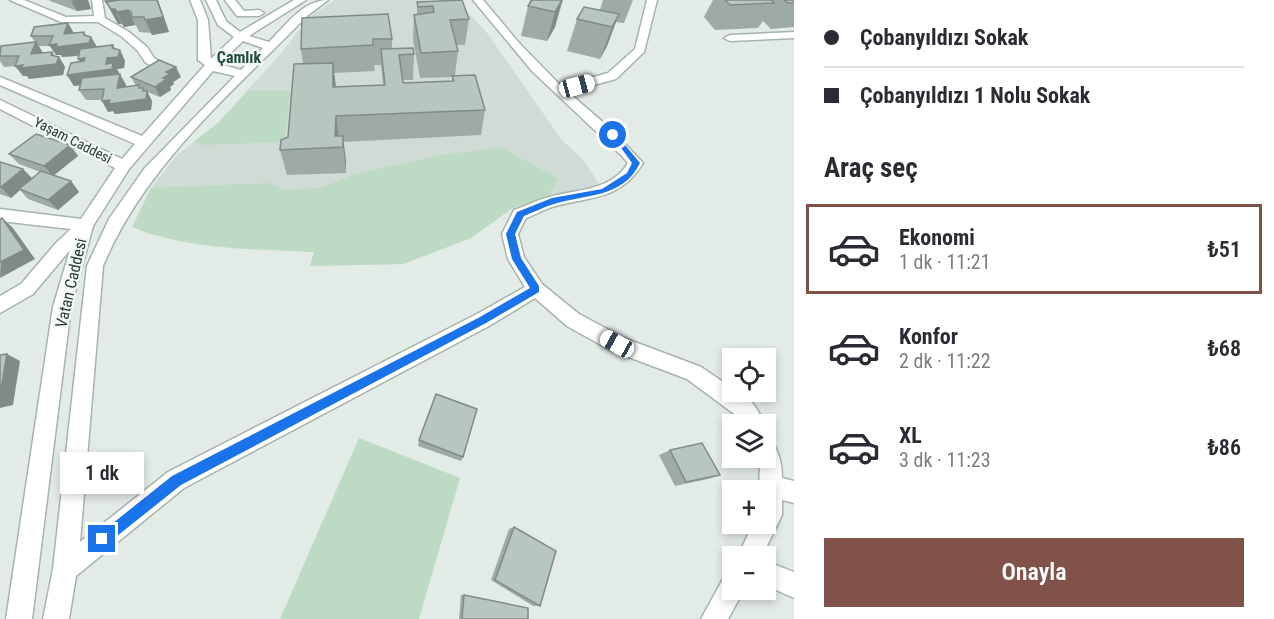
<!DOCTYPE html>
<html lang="tr">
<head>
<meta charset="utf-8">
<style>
	body { margin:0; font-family:"Roboto Condensed",sans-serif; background:#f2f2f3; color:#2b2b33; height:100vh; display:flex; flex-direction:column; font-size:22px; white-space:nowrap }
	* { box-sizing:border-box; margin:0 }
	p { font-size:20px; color:#7c7c81 }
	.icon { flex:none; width:33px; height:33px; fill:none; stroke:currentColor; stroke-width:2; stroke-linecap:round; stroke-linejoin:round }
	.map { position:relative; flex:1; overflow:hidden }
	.side { display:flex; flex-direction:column; background:#fff; width:480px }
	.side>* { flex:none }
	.banner { display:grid; align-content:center; height:132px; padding:0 30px; background:#fff }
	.tools { position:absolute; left:722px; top:348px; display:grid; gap:12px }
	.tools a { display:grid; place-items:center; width:54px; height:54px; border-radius:0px; background:#fff; box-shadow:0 3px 9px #0003; font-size:30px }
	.end { position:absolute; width:27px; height:27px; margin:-14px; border:8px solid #1a73e8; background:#fff; box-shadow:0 0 0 3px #fff }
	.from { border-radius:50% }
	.bubble { position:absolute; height:42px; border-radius:0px; background:#fff; box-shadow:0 3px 9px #0003; font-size:20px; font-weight:600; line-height:42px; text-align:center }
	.car { position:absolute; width:18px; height:36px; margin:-18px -9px; border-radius:8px; box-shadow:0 0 4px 2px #0007; background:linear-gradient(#fff 24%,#345 0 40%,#fff 0 76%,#345 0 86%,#fff 0) }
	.banner b { display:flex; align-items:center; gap:21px; height:57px; font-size:22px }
	.banner b+b { border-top:2px solid #e1e1e2 }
	.banner i { width:15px; height:15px; background:#2b2b33 }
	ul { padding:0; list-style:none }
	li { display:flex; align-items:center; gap:18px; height:90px; margin:0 12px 9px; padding:0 18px; border:3px solid transparent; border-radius:0px }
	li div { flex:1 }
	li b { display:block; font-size:22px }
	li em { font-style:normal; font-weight:600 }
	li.active { border-color:#805249 }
	li>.icon { width:54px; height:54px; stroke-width:1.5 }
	h2 { padding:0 30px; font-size:27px; line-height:72px }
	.action { display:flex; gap:12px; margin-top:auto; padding:12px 30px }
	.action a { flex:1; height:69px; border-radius:0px; background:#805249; color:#fff; font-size:24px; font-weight:600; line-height:69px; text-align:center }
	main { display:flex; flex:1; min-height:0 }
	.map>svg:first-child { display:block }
	.built { fill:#d1dbd6 }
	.green { fill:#bddbc4 }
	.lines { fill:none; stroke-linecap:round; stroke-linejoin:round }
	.minor-casing { stroke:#a6b3ae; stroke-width:3 }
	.minor { fill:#fff; fill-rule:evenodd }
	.wall { fill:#9eaaa5; fill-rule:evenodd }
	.shaded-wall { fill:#818b86 }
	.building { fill:#b8c6c0; stroke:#818b86; stroke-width:1.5 }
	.route { fill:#1a73e8 }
	.labels { text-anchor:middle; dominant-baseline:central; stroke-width:5; stroke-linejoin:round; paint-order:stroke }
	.far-street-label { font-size:14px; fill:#243b34; stroke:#f3f8f5 }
	.far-quarter-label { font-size:16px; font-weight:bold; fill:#214c40; stroke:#f3f8f5 }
	.street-label { font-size:16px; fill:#243b34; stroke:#f3f8f5 }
</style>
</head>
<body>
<main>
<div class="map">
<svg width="794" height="619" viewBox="0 0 794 619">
	<rect width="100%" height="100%" fill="#e3ebe7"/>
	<!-- built -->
	<polygon class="built" points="335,0 423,0 454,7 470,15 488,34 561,139 584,161 600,185 547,196 511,209 471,238 403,264 310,266 314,252 231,248 150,234 132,227 151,188 177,155 219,122 283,51 309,17"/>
	<!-- green -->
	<g class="green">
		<polygon points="248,91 291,91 284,142 204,145 194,142 219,122"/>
		<path d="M500 147 559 179 547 196 511 209 471 238 403 264 310 266 314 252C254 249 188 250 132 227L151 188 269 183 284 190 321 188 355 174 436 156Z"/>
		<polygon points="359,438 460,478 419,619 280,619"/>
	</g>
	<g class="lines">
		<!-- minor casing -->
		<g class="minor-casing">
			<g id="minor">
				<polygon points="10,0 24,0 66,17 94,16 92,0 102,0 105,18 129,32 147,47 154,58 171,69 161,72 145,62 138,51 121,36 98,22 61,22"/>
				<path d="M190 0H200L208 20 211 59 234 37 218 25 206 0H216L226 21 240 32 294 0H306L249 36 269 42C285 26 303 0 328 0L307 16C232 93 145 165 103 266L80 542 168 472 477 314 525 287 508 259 502 234 514 210C526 206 537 200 549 197 578 189 611 191 628 163L622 156 532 71 473 0H483L520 44 561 86 608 73 635 49 647 0H657L644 52 616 79 568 92 613 131 643 163C620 201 591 196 552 207 543 210 535 215 526 218L518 234 524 257 542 284 579 314 624 338 701 367 732 388V392C749 394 759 410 764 424H743L741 419 687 379 610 350 567 326 535 298 489 326 184 488 76 576 69 619H43L53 569 87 266 109 219 144 169 235 76 213 71 129 169 93 226 71 307 32 619H6L53 307 70 250 33 294 0 313V296L21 284 55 244 71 229 0 221V209L81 219 115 168 0 109V100L122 159 135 144 0 85V77L142 136 205 65 198 60V20ZM243 41 263 48 241 70 219 64Z"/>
				<polygon points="225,0 235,0 244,11 259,10 264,13 259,16 237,16"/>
				<polygon points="444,0 460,0 455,3"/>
				<polygon points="794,32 794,38 730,41 724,38 730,35"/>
				<path d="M765 439 773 442C779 455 782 463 782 478L794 481V503L782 500V515L762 556H738L753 524H765V490H759L760 463 757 458H765Z"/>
				<polygon points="765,561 794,572 794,598 765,585"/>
				<polygon points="732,575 732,590 744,590 728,619 701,619 723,579"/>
			</g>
		</g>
		<!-- minor -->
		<use href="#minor" class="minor"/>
	</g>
	<!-- wall -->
	<g class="wall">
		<polygon points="49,0 88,0 91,9 77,11 50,1"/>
		<path d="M462 0 469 19 465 45H456L458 51 455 75 485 110 481 135 343 142 346 173 287 175 280 150 288 137 303 64 301 49 302 18 392 39V49L414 54 413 80H402L403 83 452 81V77L420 78 413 40 414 15H417V2ZM374 65H381L383 85 336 87 334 73 375 71Z"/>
		<polygon points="530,0 563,0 555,27 547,41 521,36 528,6"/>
		<polygon points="603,0 633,0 624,23 616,22 607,46 600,59 567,51 577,19 600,10"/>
		<polygon points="713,0 794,0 794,27 771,29 763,21 758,28 715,30 704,17"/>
		<polygon points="106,2 161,9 169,32 152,35 151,33 139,32 137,27 135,25 124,27 122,24 118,24"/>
		<polygon points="68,23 74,33 91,37 97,47 115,49 120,50 125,61 124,68 117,69 126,85 125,87 136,86 131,77 181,77 173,82 174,84 170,87 171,90 160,97 147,92 152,101 151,110 115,114 113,111 108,112 102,100 86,100 79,90 81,85 74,86 67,75 80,62 79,56 62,57 61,55 56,55 51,46 39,46 43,53 52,52 55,56 59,57 65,67 63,75 29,79 27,76 23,76 16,66 4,67 0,61 0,48 35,42 31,36"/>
		<polygon points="70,145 78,156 54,175 71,181 79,192 58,210 28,199 20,190 11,198 0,194 0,162 23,169 32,179 40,172 19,164 9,154"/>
		<polygon points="419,440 463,457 461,461 418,446"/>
		<polygon points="670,450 720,475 708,479 675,486 659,455"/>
		<polygon points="514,527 540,606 533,606 491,580 509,529"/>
		<polygon points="461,595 464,595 528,619 459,619"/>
	</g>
	<!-- shaded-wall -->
	<g class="shaded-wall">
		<polygon points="76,0 88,0 91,9 77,11 71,1"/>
		<polygon points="158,0 169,32 152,35 145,20"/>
		<polygon points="562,0 555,27 547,41 555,12"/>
		<polygon points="106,2 115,9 122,24 118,24"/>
		<polygon points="128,10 135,25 124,27 117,12"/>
		<polygon points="619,14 607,46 600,59 612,27"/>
		<polygon points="68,23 74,34 64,34"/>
		<polygon points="84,32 89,41 91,37 97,47 95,54 62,57 61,55 56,55 49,45 84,35"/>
		<polygon points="36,42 43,53 31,54"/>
		<polygon points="113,45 118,56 120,50 125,61 124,68 117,69 119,73 118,80 74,86 67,75 106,64 107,58"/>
		<polygon points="52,52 57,60 59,57 65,67 63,75 29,79 27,76 23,76 15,66 51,55"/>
		<polygon points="85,58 84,69 78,59"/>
		<polygon points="333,63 336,88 333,87"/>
		<polygon points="176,67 181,77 173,82 174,84 170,87 171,90 160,97 155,87 166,72"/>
		<polygon points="120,74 126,85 123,99 117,88"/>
		<polygon points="143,88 146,93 147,91 152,101 151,110 115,114 113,111 108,112 102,101 143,91"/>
		<polygon points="336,116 339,142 335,136"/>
		<polygon points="343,136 346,161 346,173 343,147"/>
		<polygon points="70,145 78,156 53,176 44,166"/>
		<polygon points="23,169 33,179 19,189 20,190 11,198 1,187"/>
		<polygon points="71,181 79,192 58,210 48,200"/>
		<polygon points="2,218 13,228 35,259 0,278"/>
		<polygon points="7,354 20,361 13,405 0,408 0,395"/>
	</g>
	<!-- building -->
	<g class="building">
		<polygon points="105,0 118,0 106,2"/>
		<polygon points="120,0 157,0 163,17 145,20 144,17 132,17 131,12 128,10 117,12 115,9 111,9 106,2"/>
		<polygon points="462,0 469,19 450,20 458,51 421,53 414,15 434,12 433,6 418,7 417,2"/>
		<polygon points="532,0 562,0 555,12 528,6"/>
		<polygon points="725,0 771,0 774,3 730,5"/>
		<polygon points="784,0 794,0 794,3 788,3"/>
		<polygon points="584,7 619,14 612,27 577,19"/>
		<polygon points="388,14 392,39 373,39 373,45 301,49 302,18"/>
		<polygon points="68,23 64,34 84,32 84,35 91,37 89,43 56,47 57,44 49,45 53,36 31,36 34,27"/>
		<polygon points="36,42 31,54 52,52 51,55 59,57 56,64 21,68 23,65 15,66 19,56 0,56 1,46"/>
		<polygon points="113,45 112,48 120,50 118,57 107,58 106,64 113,63 112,69 67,75 71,63 84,61 85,58 78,59 80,49"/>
		<polygon points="413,48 414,54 399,55 403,83 454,81 452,76 475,75 485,110 336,116 335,136 343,136 343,147 280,150 281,140 288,137 294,64 333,63 333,87 385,85 381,49"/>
		<polygon points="159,60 176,67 166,72 170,74 163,78 166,79 155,87 131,77"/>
		<polygon points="120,74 117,88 139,85 139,88 143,88 143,91 147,91 146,99 109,104 110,100 102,101 104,89 79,90 82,78"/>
		<polygon points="36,134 70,145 44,166 9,154"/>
		<polygon points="0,162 23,169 1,187 0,187"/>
		<polygon points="41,171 71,181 48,200 19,189"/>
		<polygon points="2,218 24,250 0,262 0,219"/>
		<polygon points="7,354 0,395 0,355"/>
		<polygon points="436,394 477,409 463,457 419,440"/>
		<polygon points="702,443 720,475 686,482 670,450"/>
		<polygon points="514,527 556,551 540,606 495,580"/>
		<polygon points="464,595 528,608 528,619 462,619"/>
	</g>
	<!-- route -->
	<path class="route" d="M611 134H616L640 163C623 198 587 194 554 204 544 207 534 212 524 216L515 234 521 258 539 286V292L486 323 181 485 107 544H98V535L172 476 480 317 530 288 512 259 506 234 517 212 552 198 602 189 627 173 632 163Z"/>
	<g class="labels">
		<!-- far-street labels -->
		<g class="far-street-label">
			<text transform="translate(73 140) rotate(27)">Yaşam Caddesi</text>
		</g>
		<!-- far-quarter labels -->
		<g class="far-quarter-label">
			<text x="239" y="57">Çamlık</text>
		</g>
		<!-- street labels -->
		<g class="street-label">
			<text transform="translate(71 283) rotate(-77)">Vatan Caddesi</text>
		</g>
	</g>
</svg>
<div class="tools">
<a><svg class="icon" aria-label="locate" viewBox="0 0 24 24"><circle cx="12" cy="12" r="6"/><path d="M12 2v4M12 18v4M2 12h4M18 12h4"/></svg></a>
<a><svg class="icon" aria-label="layers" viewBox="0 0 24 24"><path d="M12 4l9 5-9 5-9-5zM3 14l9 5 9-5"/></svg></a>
<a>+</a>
<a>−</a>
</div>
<i class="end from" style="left:613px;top:135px"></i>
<i class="end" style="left:102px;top:539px"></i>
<div class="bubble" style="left:60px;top:452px;width:84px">1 dk</div>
<i class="car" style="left:577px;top:86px;rotate:75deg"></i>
<i class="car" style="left:617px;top:344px;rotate:299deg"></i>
</div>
<section class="side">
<div class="banner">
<b><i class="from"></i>Çobanyıldızı Sokak</b>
<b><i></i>Çobanyıldızı 1 Nolu Sokak</b>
</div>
<h2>Araç seç</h2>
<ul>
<li class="active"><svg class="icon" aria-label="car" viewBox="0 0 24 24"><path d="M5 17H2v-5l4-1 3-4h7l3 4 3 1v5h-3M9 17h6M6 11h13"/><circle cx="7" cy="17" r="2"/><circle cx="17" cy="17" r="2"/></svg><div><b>Ekonomi</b><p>1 dk · 11:21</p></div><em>₺51</em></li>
<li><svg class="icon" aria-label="car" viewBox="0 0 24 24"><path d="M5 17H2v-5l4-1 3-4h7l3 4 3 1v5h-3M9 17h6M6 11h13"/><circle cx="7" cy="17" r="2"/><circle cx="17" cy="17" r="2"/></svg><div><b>Konfor</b><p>2 dk · 11:22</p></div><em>₺68</em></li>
<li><svg class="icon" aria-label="car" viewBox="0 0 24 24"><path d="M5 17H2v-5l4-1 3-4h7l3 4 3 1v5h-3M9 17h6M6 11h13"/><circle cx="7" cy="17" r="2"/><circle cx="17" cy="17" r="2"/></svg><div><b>XL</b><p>3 dk · 11:23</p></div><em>₺86</em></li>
</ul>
<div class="action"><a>Onayla</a></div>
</section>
</main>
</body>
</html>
